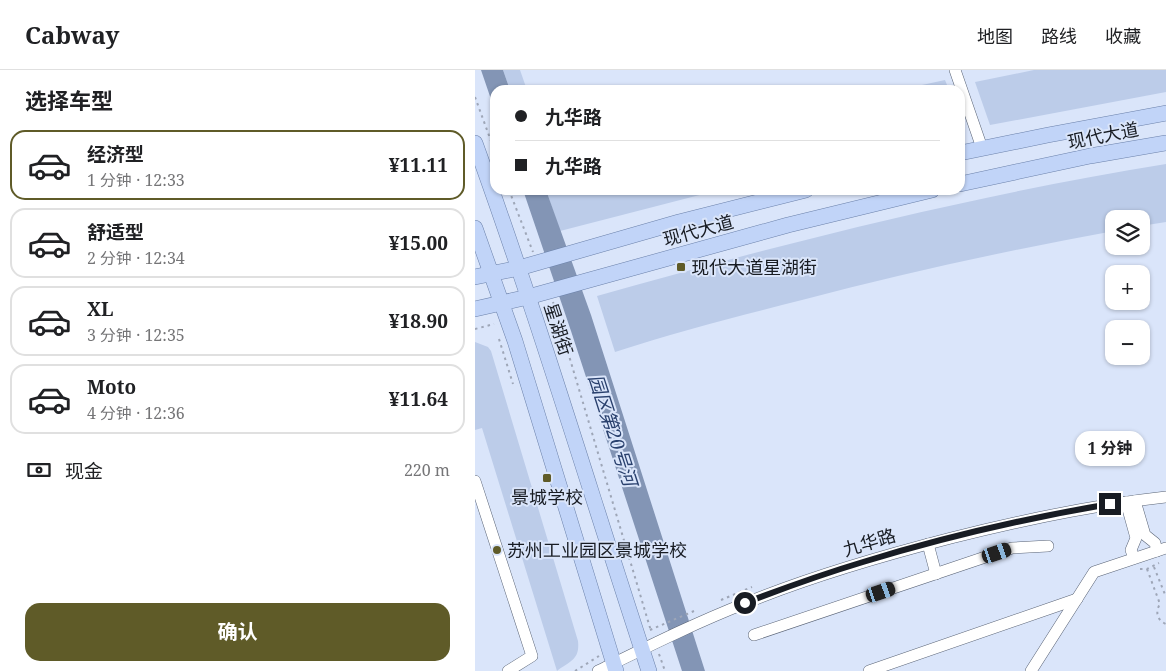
<!DOCTYPE html>
<html lang="zh">
<head>
<meta charset="utf-8">
<style>
	body { margin:0; font-family:"Noto Serif","Noto Sans SC",serif; background:#f6f6f6; color:#202124; height:100vh; display:flex; flex-direction:column; font-size:19px; white-space:nowrap }
	* { box-sizing:border-box; margin:0 }
	p { font-size:16px; color:#757577 }
	.icon { flex:none; width:28px; height:28px; fill:none; stroke:currentColor; stroke-width:2; stroke-linecap:round; stroke-linejoin:round }
	.map { position:relative; flex:1; overflow:hidden }
	.drawer { display:flex; flex-direction:column; background:#fff; width:475px }
	.drawer>* { flex:none }
	.banner { position:absolute; left:15px; top:15px; width:475px; height:110px; border-radius:15px; box-shadow:0 1px 4px #0004; display:grid; align-content:center; height:110px; padding:0 25px; background:#fff }
	.controls { position:absolute; left:630px; top:140px; display:grid; gap:10px }
	.controls a { display:grid; place-items:center; width:45px; height:45px; border-radius:10px; background:#fff; box-shadow:0 1px 4px #0004; font-size:25px }
	.end { position:absolute; width:22px; height:22px; margin:-11px; border:6px solid #181c23; background:#fff; box-shadow:0 0 0 2px #fff }
	.from { border-radius:50% }
	.bubble { position:absolute; height:35px; border-radius:15px; background:#fff; box-shadow:0 1px 4px #0004; font-size:16px; font-weight:700; line-height:35px; text-align:center }
	.car { position:absolute; width:15px; height:30px; margin:-15px -8px; border-radius:6px; box-shadow:0 0 4px 1px #0007; background:linear-gradient(#222 24%,#8ab4d8 0 40%,#222 0 76%,#8ab4d8 0 86%,#222 0) }
	.banner b { display:flex; align-items:center; gap:18px; height:48px; font-size:19px }
	.banner b+b { border-top:1px solid #e0e0e0 }
	.banner i { width:12px; height:12px; background:#202124 }
	ul { padding:0; list-style:none }
	li { display:flex; align-items:center; gap:15px; height:70px; margin:0 10px 8px; padding:0 15px; border:2px solid #e0e0e0; border-radius:15px }
	li div { flex:1 }
	li b { display:block; font-size:19px }
	li em { font-style:normal; font-weight:700 }
	li.active { border-color:#5f5b28 }
	li>.icon { width:45px; height:45px; stroke-width:1.5 }
	h2 { padding:0 25px; font-size:22px; line-height:60px }
	.pay { display:flex; align-items:center; gap:12px; height:55px; padding:0 25px; font-size:19px }
	.pay p { margin-inline-start:auto }
	.action { display:flex; gap:10px; margin-top:auto; padding:10px 25px }
	.action a { flex:1; height:58px; border-radius:15px; background:#5f5b28; color:#fff; font-size:20px; font-weight:700; line-height:58px; text-align:center }
	header { display:flex; align-items:center; gap:30px; box-sizing:border-box; height:70px; padding:0 25px; background:#fff; border-bottom:1px solid #e0e0e0 }
	header strong { font-size:24px }
	nav { display:flex; gap:28px; margin-inline-start:auto; font-size:18px }
	main { display:flex; flex:1; min-height:0 }
	.map>svg:first-child { display:block }
	.green { fill:#bccce9 }
	.water { fill:#8395b5 }
	.lines { fill:none; stroke-linecap:round; stroke-linejoin:round }
	.minor-casing { stroke:#596375; stroke-width:12 }
	.major-casing { stroke:#6b81aa; stroke-width:16 }
	.path { stroke:#9ea6b7; stroke-width:2; stroke-dasharray:2.5 4; stroke-linecap:butt }
	.minor { stroke:#fff; stroke-width:11 }
	.major { stroke:#c1d4f8; stroke-width:15 }
	.route { stroke:#181c23; stroke-width:6 }
	.poi-dot { fill:#5f5b28; stroke:#dae5fa; stroke-width:2 }
	.labels { text-anchor:middle; dominant-baseline:central; stroke-width:4; stroke-linejoin:round; paint-order:stroke }
	.street-label { font-size:18px; fill:#181c23; stroke:#dae5fa }
	.poi-label { font-size:18px; fill:#181c23; stroke:#dae5fa; text-anchor:start }
	.water-label { font-size:19px; font-style:italic; fill:#29406d; stroke:#dae5fa }
</style>
</head>
<body>
<header>
<strong>Cabway</strong>
<nav><a>地图</a><a>路线</a><a>收藏</a></nav>
</header>
<main>
<section class="drawer">
<h2>选择车型</h2>
<ul>
<li class="active"><svg class="icon" aria-label="car" viewBox="0 0 24 24"><path d="M5 17H2v-5l4-1 3-4h7l3 4 3 1v5h-3M9 17h6M6 11h13"/><circle cx="7" cy="17" r="2"/><circle cx="17" cy="17" r="2"/></svg><div><b>经济型</b><p>1 分钟 · 12:33</p></div><em>¥11.11</em></li>
<li><svg class="icon" aria-label="car" viewBox="0 0 24 24"><path d="M5 17H2v-5l4-1 3-4h7l3 4 3 1v5h-3M9 17h6M6 11h13"/><circle cx="7" cy="17" r="2"/><circle cx="17" cy="17" r="2"/></svg><div><b>舒适型</b><p>2 分钟 · 12:34</p></div><em>¥15.00</em></li>
<li><svg class="icon" aria-label="car" viewBox="0 0 24 24"><path d="M5 17H2v-5l4-1 3-4h7l3 4 3 1v5h-3M9 17h6M6 11h13"/><circle cx="7" cy="17" r="2"/><circle cx="17" cy="17" r="2"/></svg><div><b>XL</b><p>3 分钟 · 12:35</p></div><em>¥18.90</em></li>
<li><svg class="icon" aria-label="car" viewBox="0 0 24 24"><path d="M5 17H2v-5l4-1 3-4h7l3 4 3 1v5h-3M9 17h6M6 11h13"/><circle cx="7" cy="17" r="2"/><circle cx="17" cy="17" r="2"/></svg><div><b>Moto</b><p>4 分钟 · 12:36</p></div><em>¥11.64</em></li>
</ul>
<div class="pay"><svg class="icon" aria-label="cash" viewBox="0 0 24 24"><path d="M3 7h18v10H3z"/><circle cx="12" cy="12" r="2"/></svg>现金<p>220 m</p></div>
<div class="action"><a>确认</a></div>
</section>
<div class="map">
<svg width="691" height="601" viewBox="0 0 691 601">
	<rect width="100%" height="100%" fill="#dae5fa"/>
	<!-- green -->
	<g class="green">
		<polygon points="28,0 45,0 52,20 35,20"/>
		<polygon points="559,0 691,0 691,22 515,55 500,12"/>
		<polygon points="470,10 474,20 424,20"/>
		<path d="M691 94V152L666 156V149H639V161C534 180 430 203 327 230 264 246 201 262 140 282L122 226C309 173 499 125 691 94Z"/>
		<polygon points="71,120 244,120 85,161"/>
		<path d="M0 272 13 277 16 281 103 571C105 590 95 591 82 601L7 358 0 360Z"/>
	</g>
	<!-- water -->
	<g class="water">
		<polygon points="6,0 28,0 35,20 20,20 20,41"/>
		<polygon points="48,120 71,120 116,245 230,601 207,601 96,261"/>
	</g>
	<g class="lines">
		<!-- minor casing -->
		<g class="minor-casing">
			<g id="minor">
				<polyline points="480,0 507,78"/>
				<polyline points="0,411 57,586 33,601"/>
				<polyline points="660,431 670,465 680,473 682,481"/>
				<polyline points="651,432 661,468 656,480 659,488"/>
				<polyline points="453,474 461,504"/>
				<polyline points="279,565 537,478 573,476"/>
				<path d="M123 601C172 577 220 553 271 533 337 506 406 486 476 468 547 450 618 435 691 427"/>
				<polyline points="394,601 602,529"/>
				<polyline points="556,601 619,502 691,478"/>
			</g>
		</g>
		<!-- major casing -->
		<g class="major-casing">
			<g id="major">
				<path d="M0 73C63 247 116 425 174 601"/>
				<polyline points="485,83 573,65 691,43"/>
				<polyline points="485,114 615,86 691,73"/>
				<polyline points="0,158 40,271 141,601"/>
				<polyline points="0,207 44,198 204,152 331,120"/>
				<polyline points="0,239 53,227 313,155 457,120"/>
			</g>
		</g>
		<!-- path -->
		<g class="path">
			<polyline points="0,27 20,82"/>
			<polyline points="34,120 58,182"/>
			<polyline points="78,232 176,561"/>
			<polyline points="70,240 79,237"/>
			<polyline points="0,259 19,254"/>
			<polyline points="24,269 38,314"/>
			<polyline points="679,497 691,527"/>
			<polyline points="665,499 672,499 684,493"/>
			<path d="M672 499 685 534C680 542 682 550 691 554"/>
			<polyline points="246,530 277,517"/>
			<polyline points="175,560 219,541"/>
			<polyline points="184,584 190,601"/>
			<polyline points="100,601 124,586"/>
		</g>
		<!-- minor -->
		<use href="#minor" class="minor"/>
		<!-- major -->
		<use href="#major" class="major"/>
	</g>
	<g class="lines">
		<!-- route -->
		<path class="route" d="M270 533C309 518 348 504 388 492 469 467 552 448 635 434"/>
	</g>
	<!-- markers -->
	<g class="poi-dot">
		<rect x="201" y="192" width="10" height="10" rx="2.5"/>
		<rect x="67" y="403" width="10" height="10" rx="2.5"/>
		<circle cx="22" cy="480" r="5"/>
	</g>
	<g class="labels">
		<!-- street labels -->
		<g class="street-label">
			<text transform="translate(628 65) rotate(-11)">现代大道</text>
			<text transform="translate(223 160) rotate(-15)">现代大道</text>
			<text transform="translate(84 259) rotate(72)">星湖街</text>
			<text transform="translate(394 472) rotate(-17)">九华路</text>
		</g>
		<!-- poi labels -->
		<g class="poi-label">
			<text x="216" y="197">现代大道星湖街</text>
			<text x="72" y="427" text-anchor="middle">景城学校</text>
			<text x="32" y="480">苏州工业园区景城学校</text>
		</g>
		<!-- water labels -->
		<g class="water-label">
			<text transform="translate(138 360) rotate(72)">园区第20号河</text>
		</g>
	</g>
</svg>
<div class="controls">
<a><svg class="icon" aria-label="layers" viewBox="0 0 24 24"><path d="M12 4l9 5-9 5-9-5zM3 14l9 5 9-5"/></svg></a>
<a>+</a>
<a>−</a>
</div>
<i class="end from" style="left:270px;top:533px"></i>
<i class="end" style="left:635px;top:434px"></i>
<div class="bubble" style="left:600px;top:361px;width:70px">1 分钟</div>
<i class="car" style="left:522px;top:483px;rotate:71deg"></i>
<i class="car" style="left:406px;top:522px;rotate:71deg"></i>
<div class="banner">
<b><i class="from"></i>九华路</b>
<b><i></i>九华路</b>
</div>
</div>
</main>
</body>
</html>
